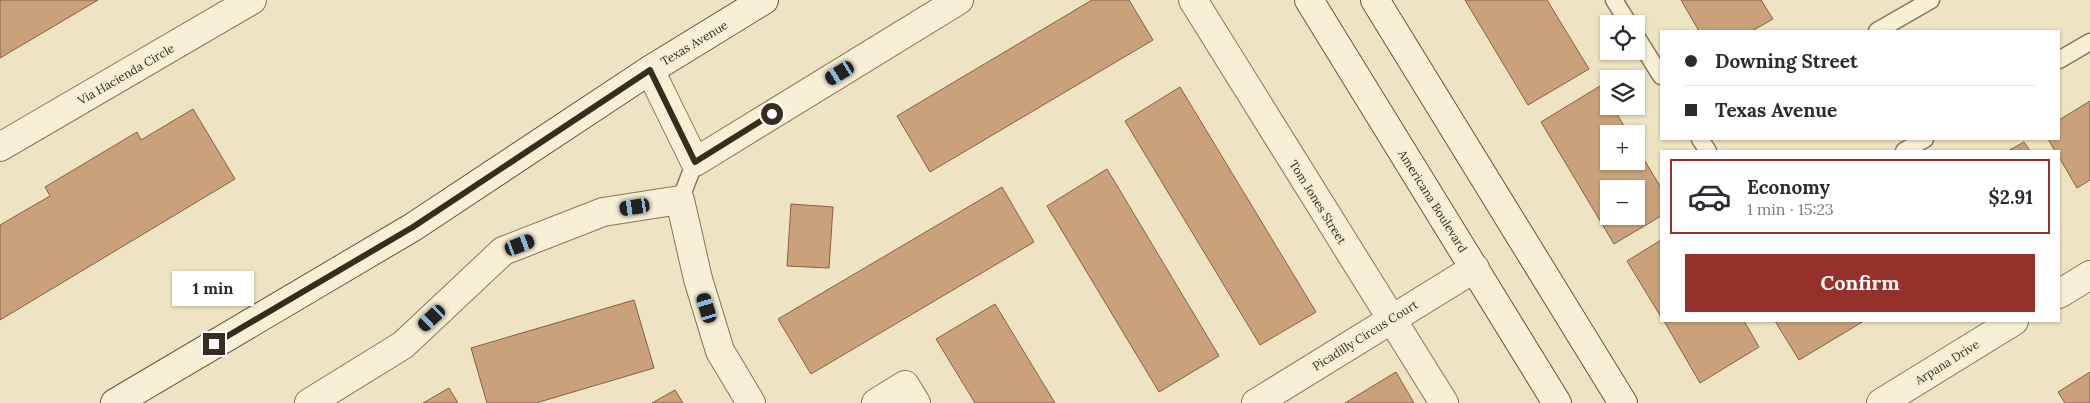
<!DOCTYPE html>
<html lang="en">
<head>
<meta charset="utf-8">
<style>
	body { margin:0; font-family:Lora,serif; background:#f2f2f3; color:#2b2b33; height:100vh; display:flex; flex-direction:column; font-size:19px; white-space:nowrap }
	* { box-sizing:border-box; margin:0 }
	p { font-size:16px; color:#7c7c81 }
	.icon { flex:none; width:28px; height:28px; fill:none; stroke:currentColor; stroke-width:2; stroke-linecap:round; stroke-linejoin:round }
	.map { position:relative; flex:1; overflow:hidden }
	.sheet { position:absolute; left:1660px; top:150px; width:400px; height:172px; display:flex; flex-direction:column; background:#fff; border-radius:0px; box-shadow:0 1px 4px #0004 }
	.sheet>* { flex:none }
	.guide { position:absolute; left:1660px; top:30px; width:400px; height:110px; border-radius:0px; box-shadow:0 1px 4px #0004; display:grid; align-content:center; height:110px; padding:0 25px; background:#fff }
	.controls { position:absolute; left:1600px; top:15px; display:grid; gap:10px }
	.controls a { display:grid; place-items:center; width:45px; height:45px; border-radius:0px; background:#fff; box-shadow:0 1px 4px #0004; font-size:25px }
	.end { position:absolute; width:22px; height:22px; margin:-11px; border:6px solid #382c1e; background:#fff; box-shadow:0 0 0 2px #fff }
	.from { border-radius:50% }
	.bubble { position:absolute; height:35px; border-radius:0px; background:#fff; box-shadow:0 1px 4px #0004; font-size:16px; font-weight:700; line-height:35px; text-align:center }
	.car { position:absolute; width:15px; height:30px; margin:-15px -8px; border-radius:6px; box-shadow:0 0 4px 1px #0007; background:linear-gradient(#222 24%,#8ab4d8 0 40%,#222 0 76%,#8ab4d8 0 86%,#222 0) }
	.guide b { display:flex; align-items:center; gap:18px; height:48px; font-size:19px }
	.guide b+b { border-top:1px solid #e1e1e2 }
	.guide i { width:12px; height:12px; background:#2b2b33 }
	ul { padding:9px 0 0; list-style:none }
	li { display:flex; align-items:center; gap:15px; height:75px; margin:0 10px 8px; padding:0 15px; border:2px solid transparent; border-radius:0px }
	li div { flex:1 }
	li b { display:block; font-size:19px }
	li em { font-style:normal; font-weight:700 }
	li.selected { border-color:#96302b }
	li>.icon { width:45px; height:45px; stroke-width:1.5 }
	.button { display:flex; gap:10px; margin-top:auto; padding:10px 25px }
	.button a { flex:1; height:58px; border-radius:0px; background:#96302b; color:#fff; font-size:20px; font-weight:700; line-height:58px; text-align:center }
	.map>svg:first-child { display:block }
	.building { fill:#cba179; stroke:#876040; fill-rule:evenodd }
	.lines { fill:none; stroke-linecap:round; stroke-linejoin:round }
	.lane-casing { stroke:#88755a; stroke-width:19 }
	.street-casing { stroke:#88755a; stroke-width:30 }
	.secondary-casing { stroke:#6a563d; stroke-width:30 }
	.lane { stroke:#f8f0d6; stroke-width:16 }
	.street { stroke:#f8f0d6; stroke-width:28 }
	.secondary { stroke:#f8f0d6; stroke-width:28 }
	.route { stroke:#382c1e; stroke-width:6 }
	.labels { text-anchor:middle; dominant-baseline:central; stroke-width:4; stroke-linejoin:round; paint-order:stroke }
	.street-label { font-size:12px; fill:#382c1e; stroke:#f5edd3 }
</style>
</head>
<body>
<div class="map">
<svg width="2090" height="403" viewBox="0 0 2090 403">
	<rect width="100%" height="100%" fill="#eee4c3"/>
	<!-- building -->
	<g class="building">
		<polygon points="0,0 98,0 0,58"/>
		<polygon points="1092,0 1129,0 1153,40 930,172 897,116"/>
		<polygon points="1465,0 1547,0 1589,69 1528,105"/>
		<polygon points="1681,0 1761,0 1773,19 1752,31 1699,31"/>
		<path d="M1600 86 1609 100V106H1612L1629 134H1609V161H1636V146L1661 188V216L1614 244 1541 122ZM1609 189H1636V216H1609Z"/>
		<polygon points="1180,87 1316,312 1260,345 1125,121"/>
		<polygon points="2090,101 2090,180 2077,188 2059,157 2059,151 2055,151 2048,139 2059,139 2059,120"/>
		<polygon points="193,109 235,179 0,320 0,225 50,196 45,187 137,132 141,140"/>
		<polygon points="2024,142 2030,151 2008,151"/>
		<polygon points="1107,169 1219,356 1159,392 1047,206"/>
		<polygon points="1002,187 1034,242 811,374 778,319"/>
		<polygon points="791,204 833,207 829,268 787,266"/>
		<polygon points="1661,240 1661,317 1627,261"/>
		<polygon points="634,300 654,368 536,403 487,403 471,348"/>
		<polygon points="995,304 1055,403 975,403 936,339"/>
		<polygon points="1664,321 1744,321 1759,347 1700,383"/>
		<polygon points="1775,321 1864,321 1799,360"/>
		<polygon points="1396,372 1414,403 1345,403"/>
		<polygon points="2090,372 2090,403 2065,403 2058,392"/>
		<polygon points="449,388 458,403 423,403"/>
		<polygon points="675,390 683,403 652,403"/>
	</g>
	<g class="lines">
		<!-- lane casing -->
		<g class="lane-casing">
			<g id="lane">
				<polyline points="1614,0 1629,24"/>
				<polyline points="1877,31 1931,0"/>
				<polyline points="1636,36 1661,76"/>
				<polyline points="2059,60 2090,42"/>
				<polyline points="1700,139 1708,151"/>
				<polyline points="1904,151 1925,139"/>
				<polyline points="680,200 695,162"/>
			</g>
		</g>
		<!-- street casing -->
		<g class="street-casing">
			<g id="street">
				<polyline points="1193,0 1444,403"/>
				<polyline points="650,70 695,162 959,0"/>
				<polyline points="0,147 252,0"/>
				<polyline points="2059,294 2090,275"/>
				<polyline points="309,403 403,345 503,251 603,212 680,200 698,279 720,351 751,403"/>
				<polyline points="876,403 905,385 916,403"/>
				<polyline points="1256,403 1475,268"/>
				<polyline points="1881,403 2014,321"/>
			</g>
		</g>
		<!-- secondary casing -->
		<g class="secondary-casing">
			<g id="secondary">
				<polyline points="1309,0 1557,403"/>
				<polyline points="1375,0 1623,403"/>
				<polyline points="115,403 413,227 650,70 764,0"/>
			</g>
		</g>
		<!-- lane -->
		<use href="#lane" class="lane"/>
		<!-- street -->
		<use href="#street" class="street"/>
		<!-- secondary -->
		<use href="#secondary" class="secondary"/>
	</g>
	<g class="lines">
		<!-- route -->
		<polyline class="route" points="214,344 413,227 650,70 695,162 772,114"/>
	</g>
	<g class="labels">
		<!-- street labels -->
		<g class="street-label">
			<text transform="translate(694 43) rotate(-31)">Texas Avenue</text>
			<text transform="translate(126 74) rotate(-30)">Via Hacienda Circle</text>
			<text transform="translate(1433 201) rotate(58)">Americana Boulevard</text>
			<text transform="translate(1318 202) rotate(58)">Tom Jones Street</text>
			<text transform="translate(1365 335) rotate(-32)">Picadilly Circus Court</text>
			<text transform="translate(1947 362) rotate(-32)">Arpana Drive</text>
		</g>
	</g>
</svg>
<div class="controls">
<a><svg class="icon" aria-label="locate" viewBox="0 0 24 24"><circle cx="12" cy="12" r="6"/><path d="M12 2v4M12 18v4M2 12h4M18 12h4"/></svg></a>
<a><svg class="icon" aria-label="layers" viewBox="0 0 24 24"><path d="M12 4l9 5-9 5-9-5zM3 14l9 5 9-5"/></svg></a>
<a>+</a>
<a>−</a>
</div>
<i class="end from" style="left:772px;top:114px"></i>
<i class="end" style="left:214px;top:344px"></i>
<div class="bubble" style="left:172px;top:271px;width:82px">1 min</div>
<i class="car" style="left:840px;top:73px;rotate:239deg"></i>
<i class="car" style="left:635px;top:207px;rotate:261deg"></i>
<i class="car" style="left:520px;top:245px;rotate:69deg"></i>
<i class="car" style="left:707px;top:308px;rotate:343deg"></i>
<i class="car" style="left:432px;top:318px;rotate:227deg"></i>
<div class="guide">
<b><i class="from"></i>Downing Street</b>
<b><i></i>Texas Avenue</b>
</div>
<section class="sheet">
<ul>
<li class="selected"><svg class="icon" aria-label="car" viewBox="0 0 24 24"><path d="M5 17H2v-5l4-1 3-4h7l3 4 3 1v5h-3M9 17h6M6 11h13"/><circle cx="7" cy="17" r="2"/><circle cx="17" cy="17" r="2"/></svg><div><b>Economy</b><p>1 min · 15:23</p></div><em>$2.91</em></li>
</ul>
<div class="button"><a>Confirm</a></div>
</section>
</div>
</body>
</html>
